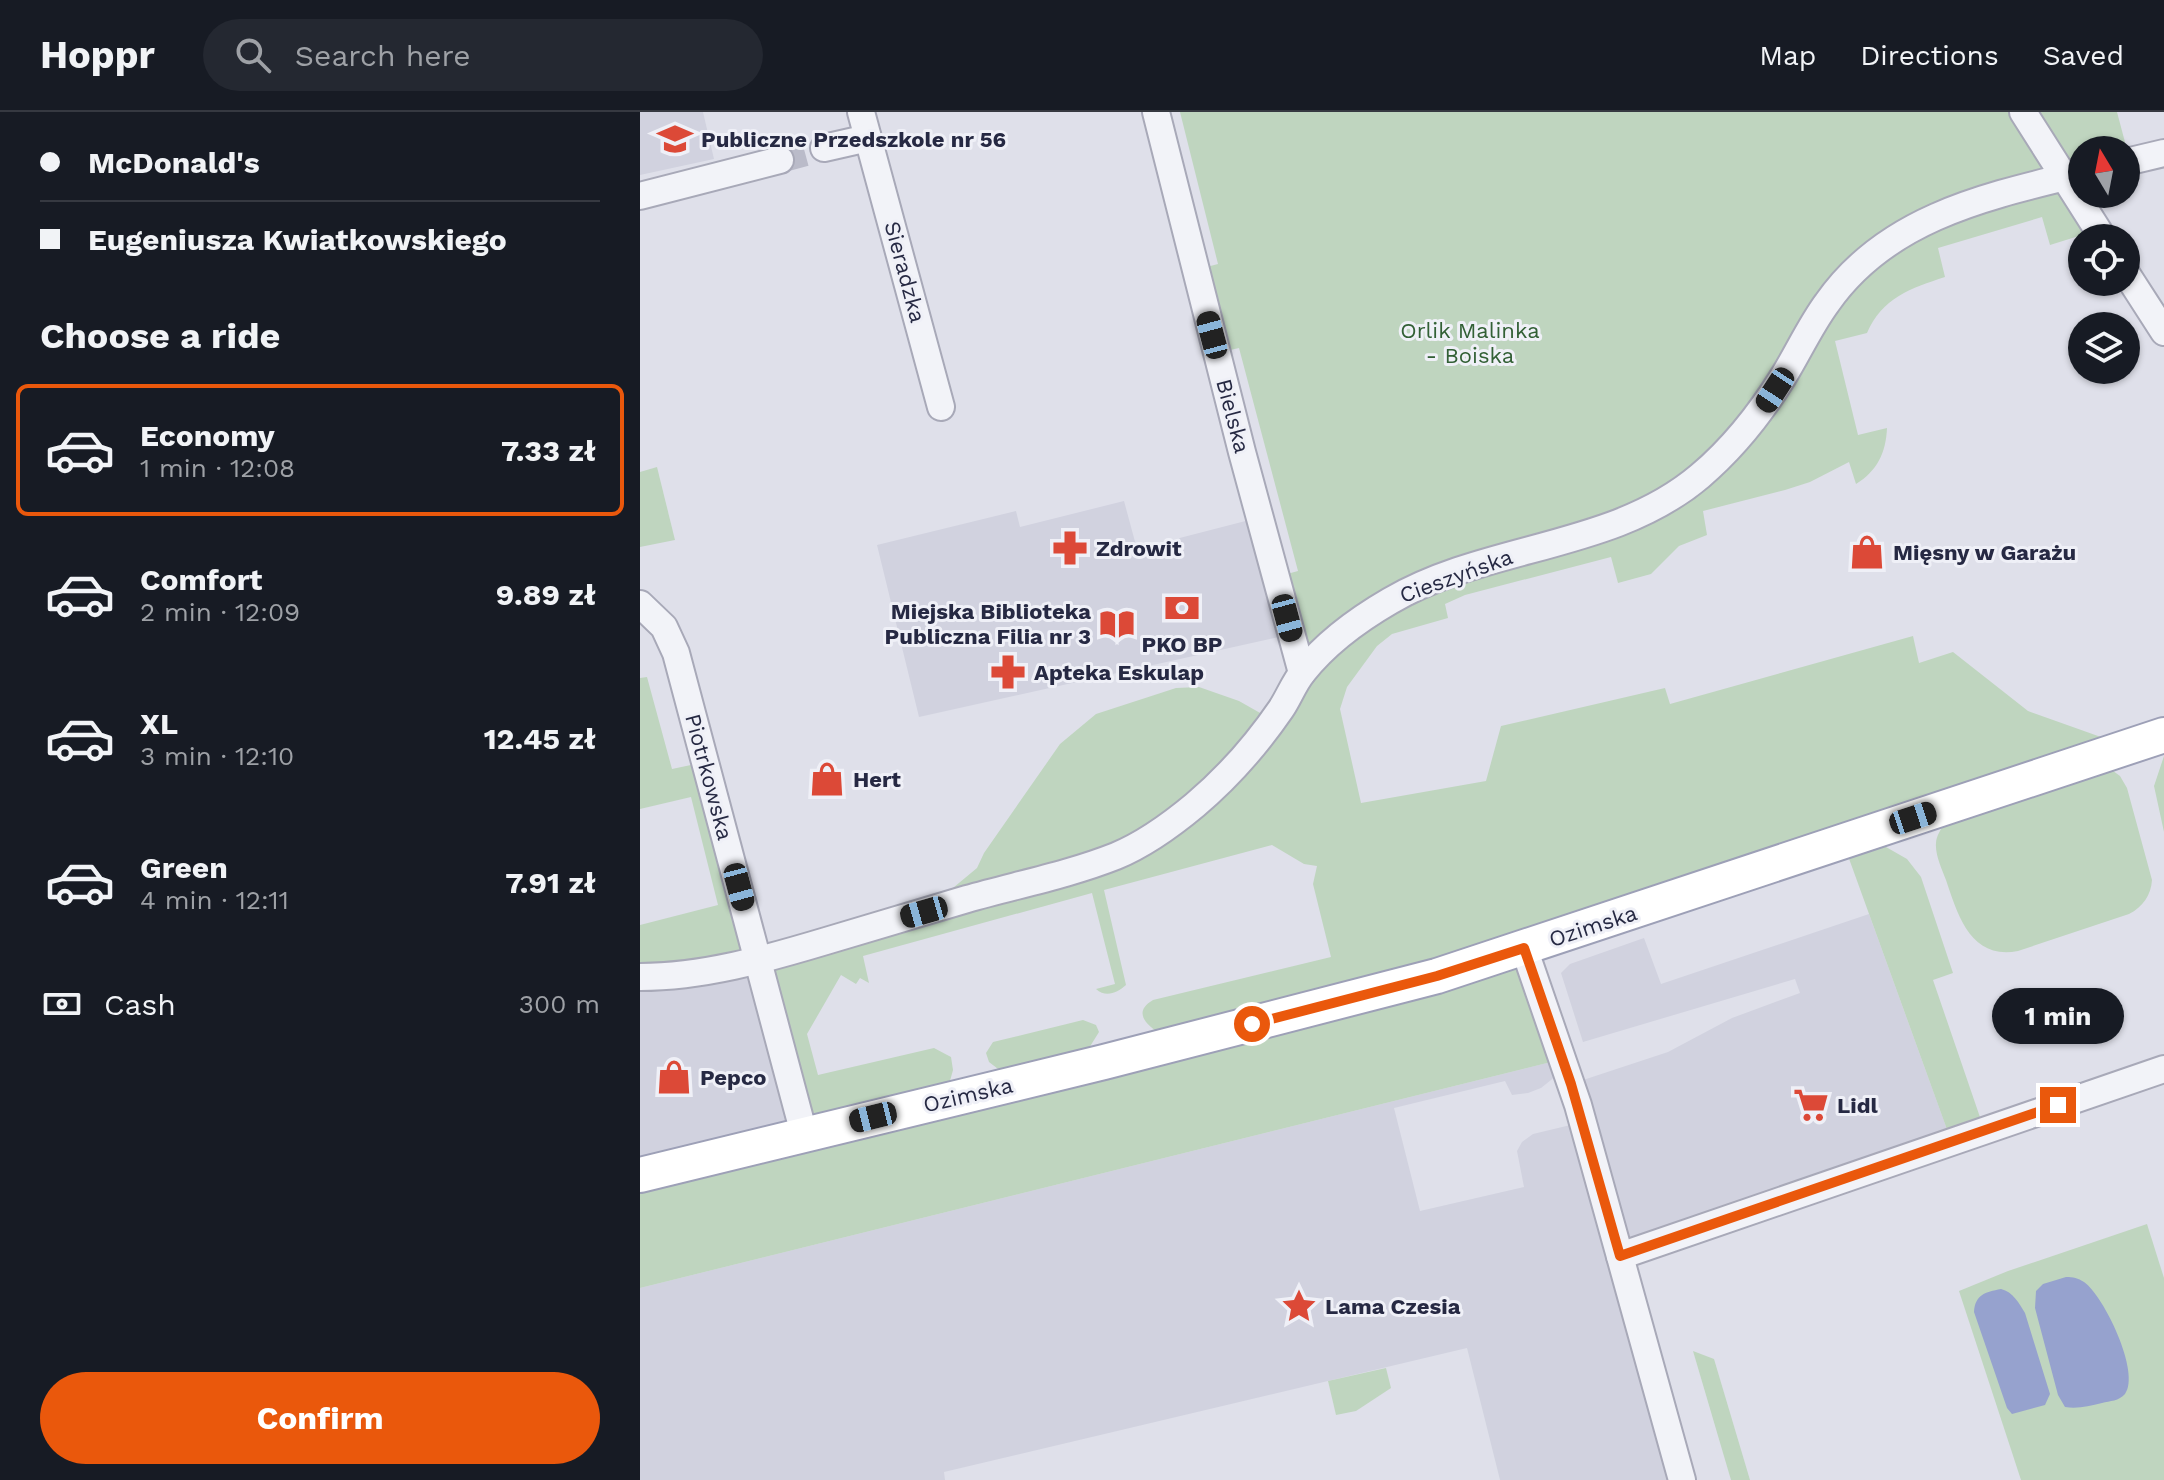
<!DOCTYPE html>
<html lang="en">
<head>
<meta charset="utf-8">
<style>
	body { margin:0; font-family:"Work Sans",sans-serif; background:#242831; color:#f1f3f6; height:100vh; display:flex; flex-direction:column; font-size:30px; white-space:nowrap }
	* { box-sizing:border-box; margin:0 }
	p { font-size:26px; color:#9ea1a6 }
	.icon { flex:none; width:44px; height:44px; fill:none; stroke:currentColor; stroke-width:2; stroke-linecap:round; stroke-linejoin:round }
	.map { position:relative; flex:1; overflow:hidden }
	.side { display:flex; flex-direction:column; background:#171b24; width:640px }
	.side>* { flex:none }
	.top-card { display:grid; align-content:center; height:176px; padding:0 40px; background:#171b24 }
	.needle { width:52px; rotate:350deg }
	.buttons { position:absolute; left:1428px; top:24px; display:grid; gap:16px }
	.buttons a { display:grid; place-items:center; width:72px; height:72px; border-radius:50%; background:#171b24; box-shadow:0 2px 6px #0004; font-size:40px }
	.end { position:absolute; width:36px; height:36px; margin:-18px; border:10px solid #ea580c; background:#fff; box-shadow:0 0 0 4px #fff }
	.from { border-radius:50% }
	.bubble { position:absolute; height:56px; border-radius:28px; background:#171b24; box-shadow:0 2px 6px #0004; font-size:26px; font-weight:700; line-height:56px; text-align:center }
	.car { position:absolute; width:24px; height:48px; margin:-24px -12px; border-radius:10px; box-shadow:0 0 6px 2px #0007; background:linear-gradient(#222 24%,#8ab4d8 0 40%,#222 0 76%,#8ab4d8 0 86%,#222 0) }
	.top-card b { display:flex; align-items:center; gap:28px; height:76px; font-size:30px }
	.top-card b+b { border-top:2px solid #363941 }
	.top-card i { width:20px; height:20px; background:#f1f3f6 }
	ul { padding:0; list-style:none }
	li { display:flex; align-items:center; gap:24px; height:132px; margin:0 16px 12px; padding:0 24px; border:4px solid transparent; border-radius:12px }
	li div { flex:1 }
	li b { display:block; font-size:30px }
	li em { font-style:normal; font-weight:700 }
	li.current { border-color:#ea580c }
	li>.icon { width:72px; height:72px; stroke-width:1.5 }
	h2 { padding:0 40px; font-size:36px; line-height:96px }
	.pay { display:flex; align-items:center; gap:20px; height:88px; padding:0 40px; font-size:30px }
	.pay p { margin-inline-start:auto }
	.button { display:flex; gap:16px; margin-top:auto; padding:16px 40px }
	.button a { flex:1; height:92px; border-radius:48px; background:#ea580c; color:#fff; font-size:32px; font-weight:700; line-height:92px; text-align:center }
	header { display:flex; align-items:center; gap:48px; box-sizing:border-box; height:112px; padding:0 40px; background:#171b24; border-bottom:2px solid #363941 }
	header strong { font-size:38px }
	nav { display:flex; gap:44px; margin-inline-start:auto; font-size:28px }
	.search { width:560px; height:72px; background:#242831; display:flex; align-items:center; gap:20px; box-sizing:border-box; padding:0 28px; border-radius:44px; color:#9ea1a6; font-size:30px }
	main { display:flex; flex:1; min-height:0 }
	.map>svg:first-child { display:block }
	.built { fill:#d1d2df }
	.green { fill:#bfd5bf; fill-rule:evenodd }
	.water { fill:#96a2ce }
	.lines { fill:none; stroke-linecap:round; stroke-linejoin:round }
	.minor-tunnel { stroke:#babbc9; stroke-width:26; stroke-dasharray:26 13; stroke-linecap:butt }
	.minor-casing { stroke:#a8a9b8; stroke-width:30 }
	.major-casing { stroke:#9da0b7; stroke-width:38 }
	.minor { stroke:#f2f3f8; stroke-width:26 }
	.major { stroke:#fff; stroke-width:34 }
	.route { stroke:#ea580c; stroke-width:10 }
	.labels { text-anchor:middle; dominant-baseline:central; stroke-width:6; stroke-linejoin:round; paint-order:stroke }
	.poi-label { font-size:22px; font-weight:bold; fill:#262943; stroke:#eff0f7; text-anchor:start }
	.street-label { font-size:22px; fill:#262943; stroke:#eff0f7 }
	.park-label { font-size:22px; fill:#326035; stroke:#eff0f7 }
</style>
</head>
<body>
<header>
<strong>Hoppr</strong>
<div class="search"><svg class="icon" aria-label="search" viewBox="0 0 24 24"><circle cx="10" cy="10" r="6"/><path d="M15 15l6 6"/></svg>Search here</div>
<nav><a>Map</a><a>Directions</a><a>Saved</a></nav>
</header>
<main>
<section class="side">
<div class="top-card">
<b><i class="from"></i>McDonald's</b>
<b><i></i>Eugeniusza Kwiatkowskiego</b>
</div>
<h2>Choose a ride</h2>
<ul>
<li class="current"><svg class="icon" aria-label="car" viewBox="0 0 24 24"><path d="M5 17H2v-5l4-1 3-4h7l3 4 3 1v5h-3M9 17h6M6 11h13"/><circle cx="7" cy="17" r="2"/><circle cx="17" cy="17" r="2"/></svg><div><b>Economy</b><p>1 min · 12:08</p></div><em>7.33 zł</em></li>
<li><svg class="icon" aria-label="car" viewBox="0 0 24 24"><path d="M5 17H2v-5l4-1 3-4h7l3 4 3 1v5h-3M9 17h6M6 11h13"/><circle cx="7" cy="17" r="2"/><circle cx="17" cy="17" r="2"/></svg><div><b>Comfort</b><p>2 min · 12:09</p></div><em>9.89 zł</em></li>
<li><svg class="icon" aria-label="car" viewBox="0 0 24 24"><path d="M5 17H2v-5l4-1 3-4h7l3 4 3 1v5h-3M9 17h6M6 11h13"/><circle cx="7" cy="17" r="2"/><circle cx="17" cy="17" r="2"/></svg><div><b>XL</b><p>3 min · 12:10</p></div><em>12.45 zł</em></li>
<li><svg class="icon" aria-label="car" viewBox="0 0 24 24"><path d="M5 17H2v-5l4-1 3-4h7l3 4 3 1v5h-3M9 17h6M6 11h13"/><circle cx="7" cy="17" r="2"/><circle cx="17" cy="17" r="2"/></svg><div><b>Green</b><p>4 min · 12:11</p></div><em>7.91 zł</em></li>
</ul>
<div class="pay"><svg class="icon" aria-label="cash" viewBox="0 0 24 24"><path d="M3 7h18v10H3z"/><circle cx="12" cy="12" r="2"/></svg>Cash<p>300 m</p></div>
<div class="button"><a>Confirm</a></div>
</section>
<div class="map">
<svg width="1524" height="1368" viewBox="0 0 1524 1368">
	<rect width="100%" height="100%" fill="#dfe0ea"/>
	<!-- built -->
	<g class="built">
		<polygon points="0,0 63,0 74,47 0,63"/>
		<polygon points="484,389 497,437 621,405 652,522 279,605 237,433 376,399 380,415"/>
		<polygon points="1229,802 1309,1023 977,1133 1042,1368 860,1368 827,1236 304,1360 305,1368 0,1368 0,1176 923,947 926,956 901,976 888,981 872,983 865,969 754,996 780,1099 884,1075 877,1039 882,1030 893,1022 943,1010 931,972 1028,940 1092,906 1160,881 1155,867 943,930 921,861 930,852 1004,826 1021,872"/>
		<polygon points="119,849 164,1022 0,1063 0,865"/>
	</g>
	<!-- green -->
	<g class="green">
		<path d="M540 0H1477L1490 49 1486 38H1442V61L1424 66 1458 118 1410 133 1402 105 1298 136 1305 165C1271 176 1242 186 1227 221L1195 229 1218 323 1247 316C1246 341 1237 359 1216 372L1209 350 1170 370 1145 378 1063 399 1067 423 1039 434 1011 462 978 471 971 445 825 483 805 492 808 506 752 522 737 534 707 575 700 597 721 691 846 669 861 614 1025 576 1030 592 1273 524 1279 551 1313 540 1388 599 1489 635 1469 656 1480 664 1487 676 1512 768C1511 783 1503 795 1489 802L1378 839C1331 848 1318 804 1306 768 1302 757 1295 743 1296 731 1297 718 1311 704 1318 693L1239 731 1267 747 1281 765 1313 861 1293 868 1342 1011 1309 1023 1203 730 885 836 923 947 0 1176V1063L164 1022 119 849 0 865V813L78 793 51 685 0 697V566L7 565 32 657 65 650 119 848 284 800 337 756 344 741 420 632 456 602 536 576 559 575 599 589 629 606 662 561 636 465 658 459 599 236 577 241 555 158 578 152ZM632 733 664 752 677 754 673 772 691 845 513 888C486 904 518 920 533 931L436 957 459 920 456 913 443 908 353 930 346 941 349 950 375 970 305 987 313 958 311 945 294 936 178 963 167 922 201 863 216 872 220 866 229 871 223 844 452 781 475 872 456 877C466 886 477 881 486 873L464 778Z"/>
		<polygon points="17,355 35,428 0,435 0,360"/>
		<polygon points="1524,644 1524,720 1514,674"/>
		<polygon points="1507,1112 1524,1166 1524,1368 1381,1368 1319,1179 1368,1159"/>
		<polygon points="1053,1239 1074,1247 1110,1368 1091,1368"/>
		<polygon points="746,1256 751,1276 716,1299 696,1303 688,1269"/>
	</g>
	<!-- water -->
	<g class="water">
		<path d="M1426 1165C1433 1165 1438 1166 1444 1170 1464 1184 1501 1261 1485 1282 1479 1289 1470 1289 1462 1291 1449 1294 1438 1297 1425 1295L1418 1283 1395 1196 1396 1179 1403 1172Z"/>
		<path d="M1361 1177C1373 1180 1379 1191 1385 1201L1410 1282 1405 1293 1372 1302 1367 1296 1334 1200C1335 1183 1345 1180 1361 1177Z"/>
	</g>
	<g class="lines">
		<!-- minor-tunnel -->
		<polyline class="minor-tunnel" points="140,48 184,36"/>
		<!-- minor casing -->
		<g class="minor-casing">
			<g id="minor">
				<polyline points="221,0 301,295"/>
				<polyline points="516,0 602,340 662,561"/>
				<polyline points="1383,0 1463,126"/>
				<polyline points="184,36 228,26"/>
				<polyline points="1486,50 1524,41"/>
				<polyline points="0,84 140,48"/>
				<polyline points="1486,161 1524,220"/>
				<polyline points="0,492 24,515 36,541 164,1022"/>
				<polyline points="884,836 938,993 1042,1368"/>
				<path d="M0 865C63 865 126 847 186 829 233 815 280 801 327 787 376 773 428 763 476 744 505 732 531 713 555 693 588 665 617 632 641 597 649 585 654 571 663 560 686 531 719 507 750 489 847 432 973 438 1060 364 1093 336 1120 302 1143 265 1158 241 1170 214 1187 191 1247 105 1348 84 1442 61"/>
				<polyline points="980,1144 1524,957"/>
			</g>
		</g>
		<!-- major casing -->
		<g class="major-casing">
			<polyline id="major" points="0,1063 464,950 797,864 1524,623"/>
		</g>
		<!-- minor -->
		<use href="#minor" class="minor"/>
		<!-- major -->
		<use href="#major" class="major"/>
	</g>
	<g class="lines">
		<!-- route -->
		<polyline class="route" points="612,912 797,864 884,836 931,972 980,1144 1418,993"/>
	</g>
	<!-- icons -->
	<defs>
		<g id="school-bare" transform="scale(2.76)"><path d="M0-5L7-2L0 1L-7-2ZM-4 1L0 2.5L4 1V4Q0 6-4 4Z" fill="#dc4937" stroke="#eff0f7" stroke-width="2.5" paint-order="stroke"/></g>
		<g id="pharmacy-bare" transform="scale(2.76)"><path d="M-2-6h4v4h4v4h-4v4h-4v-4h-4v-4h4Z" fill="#dc4937" stroke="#eff0f7" stroke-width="2.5" paint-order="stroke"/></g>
		<g id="shop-bare" transform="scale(2.76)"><path d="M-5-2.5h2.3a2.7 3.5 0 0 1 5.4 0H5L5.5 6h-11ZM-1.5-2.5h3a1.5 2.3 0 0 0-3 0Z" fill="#dc4937" stroke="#eff0f7" stroke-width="2.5" paint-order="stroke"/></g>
		<g id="bank-bare" transform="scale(2.76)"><path d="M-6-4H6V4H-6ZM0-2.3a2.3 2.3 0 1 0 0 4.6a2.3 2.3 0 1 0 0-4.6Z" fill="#dc4937" stroke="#eff0f7" stroke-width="2.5" paint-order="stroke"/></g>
		<g id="library-bare" transform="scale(2.76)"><path d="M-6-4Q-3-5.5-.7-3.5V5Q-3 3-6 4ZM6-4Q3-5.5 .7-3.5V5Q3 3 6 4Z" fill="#dc4937" stroke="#eff0f7" stroke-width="2.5" paint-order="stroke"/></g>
		<g id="supermarket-bare" transform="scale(2.76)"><path d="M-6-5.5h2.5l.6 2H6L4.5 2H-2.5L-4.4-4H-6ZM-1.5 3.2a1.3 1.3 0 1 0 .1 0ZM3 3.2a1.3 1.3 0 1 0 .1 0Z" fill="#dc4937" stroke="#eff0f7" stroke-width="2.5" paint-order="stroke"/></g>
		<g id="sight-bare" transform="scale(2.76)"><path d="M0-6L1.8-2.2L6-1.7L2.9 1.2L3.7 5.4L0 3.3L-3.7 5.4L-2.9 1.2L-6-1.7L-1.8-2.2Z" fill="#dc4937" stroke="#eff0f7" stroke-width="2.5" paint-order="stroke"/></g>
	</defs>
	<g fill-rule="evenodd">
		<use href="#school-bare" x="35" y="27"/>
		<use href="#pharmacy-bare" x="430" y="436"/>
		<use href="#shop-bare" x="1227" y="440"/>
		<use href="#bank-bare" x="542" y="496"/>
		<use href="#library-bare" x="477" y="512"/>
		<use href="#pharmacy-bare" x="368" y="560"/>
		<use href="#shop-bare" x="187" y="667"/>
		<use href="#shop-bare" x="34" y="965"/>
		<use href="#supermarket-bare" x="1171" y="993"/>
		<use href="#sight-bare" x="659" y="1194"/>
	</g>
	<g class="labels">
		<!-- poi labels -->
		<g class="poi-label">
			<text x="61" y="27">Publiczne Przedszkole nr 56</text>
			<text x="456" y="436">Zdrowit</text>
			<text x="1253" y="440">Mięsny w Garażu</text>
			<text x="451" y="499" text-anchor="end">Miejska Biblioteka<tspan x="451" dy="25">Publiczna Filia nr 3</tspan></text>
			<text x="542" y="532" text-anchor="middle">PKO BP</text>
			<text x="394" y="560">Apteka Eskulap</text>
			<text x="213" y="667">Hert</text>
			<text x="60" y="965">Pepco</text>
			<text x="1197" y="993">Lidl</text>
			<text x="685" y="1194">Lama Czesia</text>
		</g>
		<!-- street labels -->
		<g class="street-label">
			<text transform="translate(265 160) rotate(75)">Sieradzka</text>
			<text transform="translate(593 304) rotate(75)">Bielska</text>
			<text transform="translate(816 464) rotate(-20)">Cieszyńska</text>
			<text transform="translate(69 665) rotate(75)">Piotrkowska</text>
			<text transform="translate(953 814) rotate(-18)">Ozimska</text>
			<text transform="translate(328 983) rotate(-13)">Ozimska</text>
		</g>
		<!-- park labels -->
		<g class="park-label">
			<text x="830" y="218">Orlik Malinka<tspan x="830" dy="25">- Boiska</tspan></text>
		</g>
	</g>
</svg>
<div class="buttons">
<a><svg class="needle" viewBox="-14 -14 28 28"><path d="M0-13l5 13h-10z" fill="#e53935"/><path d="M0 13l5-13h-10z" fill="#9ea1a6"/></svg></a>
<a><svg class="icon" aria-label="locate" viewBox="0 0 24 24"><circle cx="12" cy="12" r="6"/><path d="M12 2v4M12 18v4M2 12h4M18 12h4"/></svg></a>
<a><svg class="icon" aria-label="layers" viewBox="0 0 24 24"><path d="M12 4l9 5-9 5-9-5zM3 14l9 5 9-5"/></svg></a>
</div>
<i class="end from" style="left:612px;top:912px"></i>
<i class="end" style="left:1418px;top:993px"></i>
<div class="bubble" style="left:1352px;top:876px;width:132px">1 min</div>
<i class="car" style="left:572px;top:223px;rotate:345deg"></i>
<i class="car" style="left:1135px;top:278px;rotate:213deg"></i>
<i class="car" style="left:647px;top:506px;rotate:165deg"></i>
<i class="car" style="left:1273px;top:706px;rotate:72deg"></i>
<i class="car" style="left:99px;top:775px;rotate:165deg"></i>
<i class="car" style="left:284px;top:800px;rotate:254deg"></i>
<i class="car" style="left:233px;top:1005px;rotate:256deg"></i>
</div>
</main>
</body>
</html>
